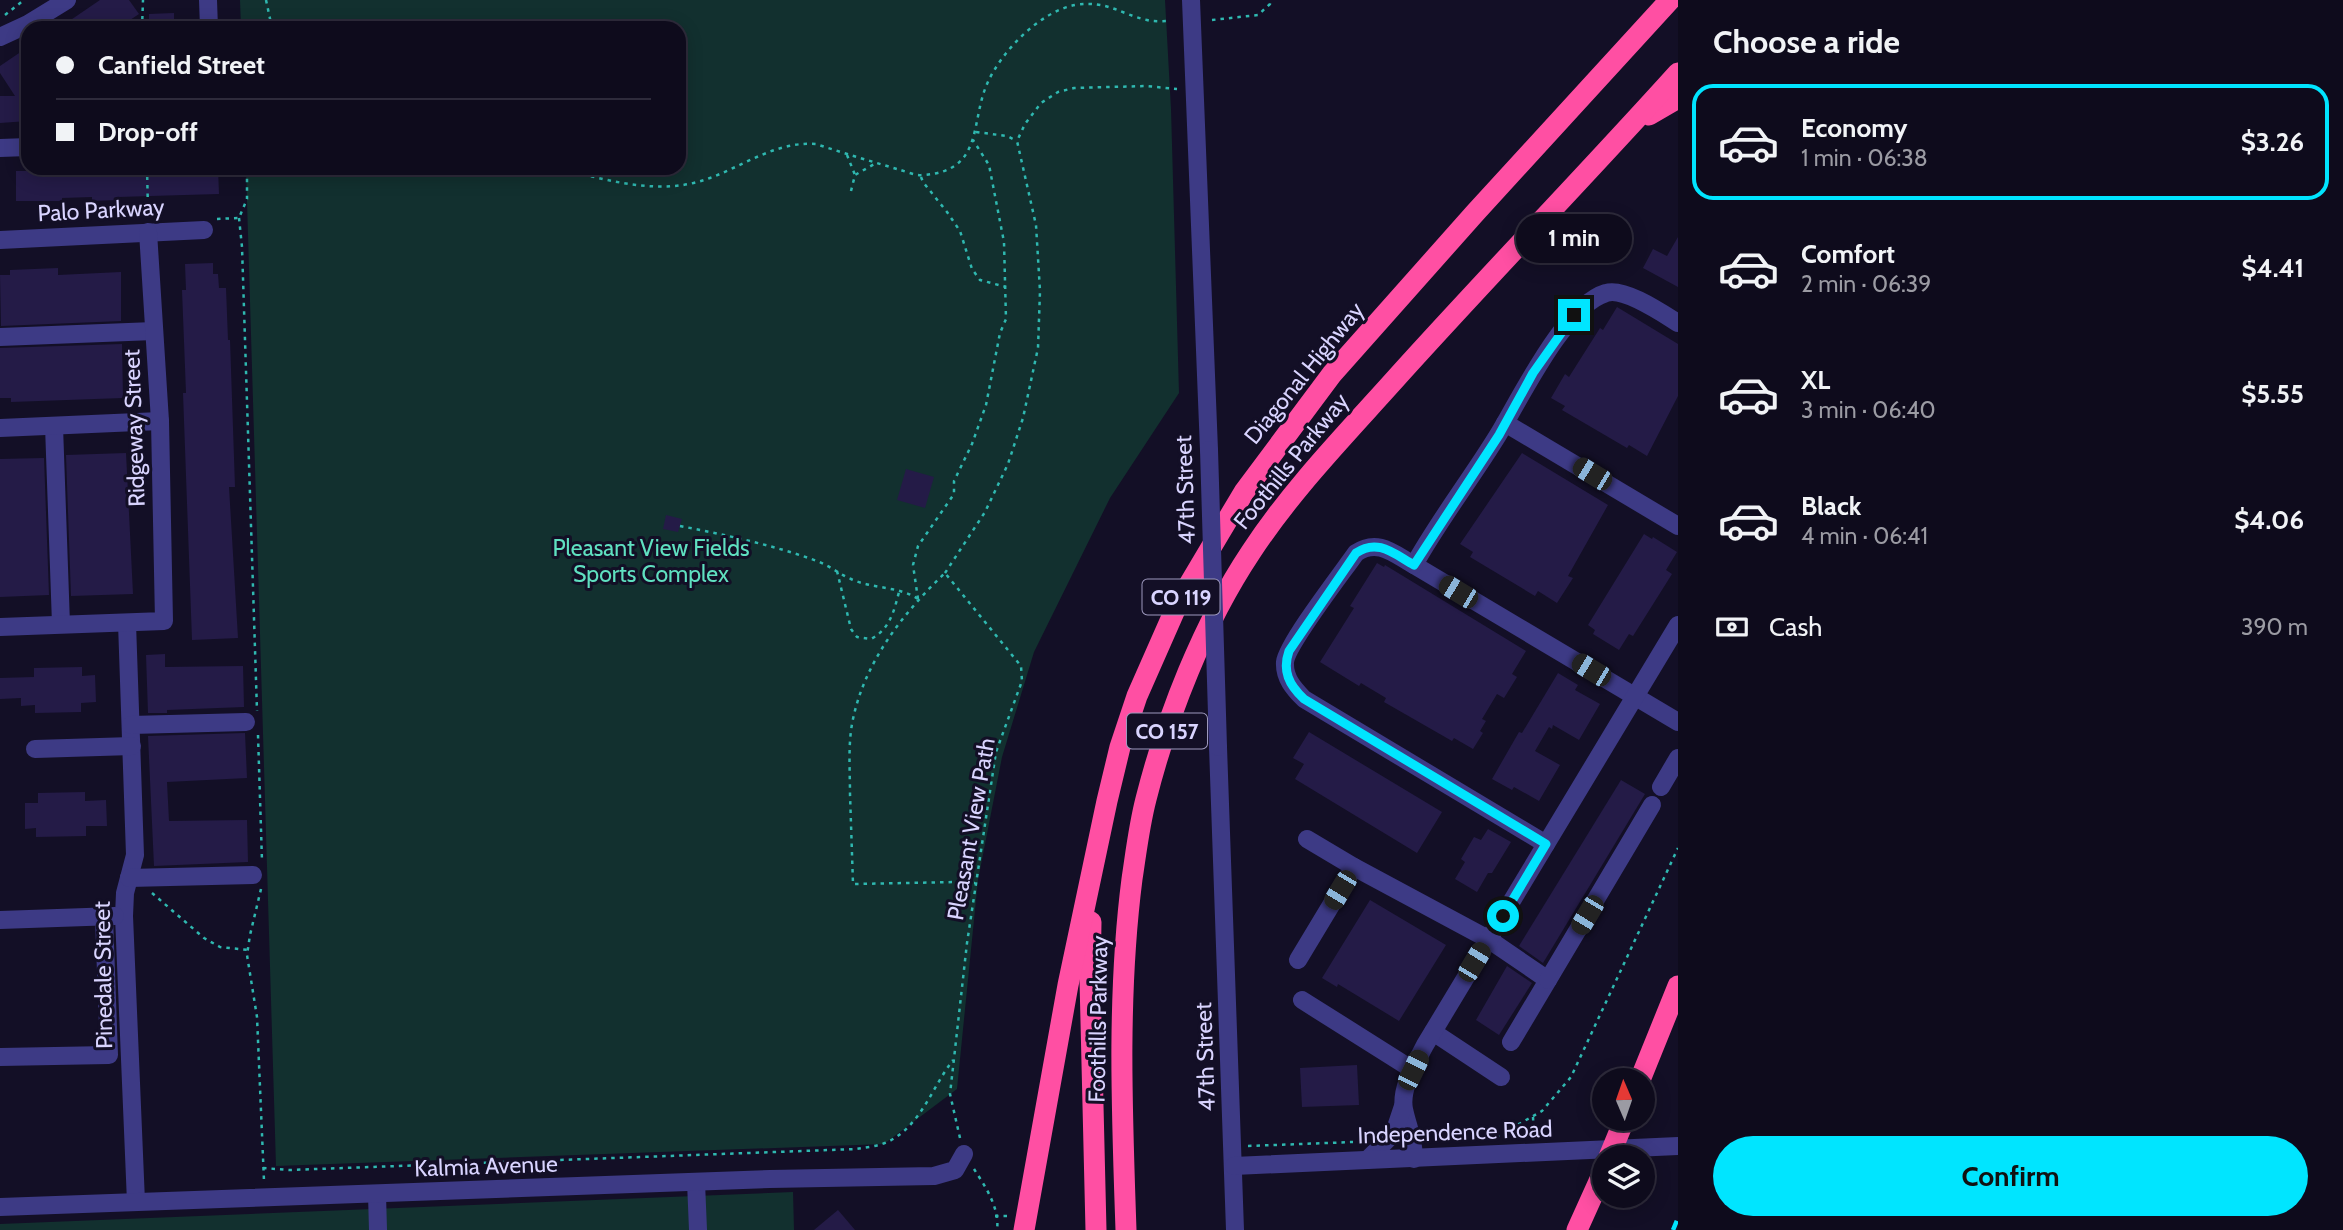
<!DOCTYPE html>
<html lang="en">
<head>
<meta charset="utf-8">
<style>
	body { margin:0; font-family:Cabin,sans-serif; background:#1c1929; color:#f1f3f6; height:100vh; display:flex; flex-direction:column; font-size:26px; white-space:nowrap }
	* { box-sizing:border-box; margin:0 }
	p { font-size:23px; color:#9b9ba3 }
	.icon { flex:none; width:38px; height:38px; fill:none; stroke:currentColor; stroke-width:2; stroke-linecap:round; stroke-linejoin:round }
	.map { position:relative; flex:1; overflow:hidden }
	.drawer { display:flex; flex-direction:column; background:#0e0b1c; width:665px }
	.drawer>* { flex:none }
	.top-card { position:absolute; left:21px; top:21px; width:665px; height:154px; border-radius:21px; box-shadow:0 4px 18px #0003,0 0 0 2px #2e2b3b; display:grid; align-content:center; height:154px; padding:0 35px; background:#0e0b1c }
	.needle { width:46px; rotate:358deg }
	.fabs { position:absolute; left:1592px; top:1068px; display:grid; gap:14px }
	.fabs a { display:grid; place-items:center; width:63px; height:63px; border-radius:50%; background:#0e0b1c; box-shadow:0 4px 18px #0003,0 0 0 2px #2e2b3b; font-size:35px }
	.end { position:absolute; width:32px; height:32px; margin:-16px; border:9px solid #00e5ff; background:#111; box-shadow:0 0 0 4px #111 }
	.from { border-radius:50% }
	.bubble { position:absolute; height:49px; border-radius:24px; background:#0e0b1c; box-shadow:0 4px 18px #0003,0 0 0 2px #2e2b3b; font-size:23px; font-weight:700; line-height:49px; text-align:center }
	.car { position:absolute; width:21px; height:42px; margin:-21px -10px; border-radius:9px; box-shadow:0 0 5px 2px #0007; background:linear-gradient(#222 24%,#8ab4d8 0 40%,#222 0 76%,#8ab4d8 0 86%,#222 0) }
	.top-card b { display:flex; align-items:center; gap:24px; height:66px; font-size:26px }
	.top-card b+b { border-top:2px solid #2e2b3b }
	.top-card i { width:18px; height:18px; background:#f1f3f6 }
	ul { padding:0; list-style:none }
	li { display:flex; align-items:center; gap:21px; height:116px; margin:0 14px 10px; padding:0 21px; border:4px solid transparent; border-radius:21px }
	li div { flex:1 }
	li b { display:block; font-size:26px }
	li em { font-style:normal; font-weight:700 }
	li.selected { border-color:#00e5ff }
	li>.icon { width:63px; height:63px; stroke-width:1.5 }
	h2 { padding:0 35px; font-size:32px; line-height:84px }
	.pay { display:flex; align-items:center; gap:18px; height:77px; padding:0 35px; font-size:26px }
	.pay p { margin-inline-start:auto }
	.primary-button { display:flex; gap:14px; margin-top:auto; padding:14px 35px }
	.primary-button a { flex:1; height:80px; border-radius:42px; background:#00e5ff; color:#111; font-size:28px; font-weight:700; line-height:80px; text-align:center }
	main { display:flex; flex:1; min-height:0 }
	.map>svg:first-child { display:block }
	.green { fill:#12302f }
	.building { fill:#241b47 }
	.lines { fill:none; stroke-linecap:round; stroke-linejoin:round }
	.path { stroke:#2fb8b0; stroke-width:2.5; stroke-dasharray:3.5 5; stroke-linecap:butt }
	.minor { stroke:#3d3a85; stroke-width:18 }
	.highway { stroke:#ff4fa3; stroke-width:21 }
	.rail { stroke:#00e5ff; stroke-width:4.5; stroke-dasharray:10 9; stroke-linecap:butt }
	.minor-bridge { stroke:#3d3a85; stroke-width:18 }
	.route { stroke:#00e5ff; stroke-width:9 }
	.labels { text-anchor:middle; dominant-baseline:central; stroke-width:6; stroke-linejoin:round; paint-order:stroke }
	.shield { fill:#130f26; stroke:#9e99be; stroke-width:2 }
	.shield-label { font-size:21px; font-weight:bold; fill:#d9d4ff }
	.street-label { font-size:23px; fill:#d9d4ff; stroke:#130f26 }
	.park-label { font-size:23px; fill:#5fe0c0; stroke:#130f26 }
</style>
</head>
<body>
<main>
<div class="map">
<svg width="1678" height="1230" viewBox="0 0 1678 1230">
	<rect width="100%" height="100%" fill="#130f26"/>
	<!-- green -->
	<g class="green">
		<polygon points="240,0 1165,0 1171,109 1179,393 1110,498 1034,652 1002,757 978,880 957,1089 884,1144 276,1166 246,168 679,168 679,28 241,28"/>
		<polygon points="793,1192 794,1230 0,1230 0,1224"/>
	</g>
	<!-- building -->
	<g class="building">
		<polygon points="100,0 129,0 139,14 118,28 59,28"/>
		<polygon points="174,13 174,28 149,28 149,14"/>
		<polygon points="28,47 28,121 0,123 0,96 15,96 0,73 0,66"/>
		<polygon points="34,168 61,168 61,171 91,170 91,168 218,168 219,194 117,197 117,200 92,201 92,197 62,198 62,201 16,201 16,171 34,171"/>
		<polygon points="1678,237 1678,287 1643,268 1653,249 1667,256"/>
		<polygon points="213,263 213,274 218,274 219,288 226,288 228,340 230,340 235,487 229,487 238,638 192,640 183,393 186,393 182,290 186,290 185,264"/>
		<polygon points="58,268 58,275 121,272 121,321 1,326 0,275 10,275 10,270"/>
		<polygon points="1617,307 1678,344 1678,396 1647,456 1629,445 1627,448 1562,410 1565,406 1551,398 1565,374 1569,377 1600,328 1603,330"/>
		<polygon points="122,344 123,398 11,402 11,398 0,398 0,348"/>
		<polygon points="126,453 133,594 71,596 66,455"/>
		<polygon points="1522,453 1608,505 1568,576 1573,578 1557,603 1538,591 1535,596 1470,557 1473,552 1460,544"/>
		<polygon points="44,458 49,595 0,597 0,459"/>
		<polygon points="906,469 934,477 925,508 897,500"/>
		<polygon points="666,515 682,519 678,532 663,529"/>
		<polygon points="1644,534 1652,539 1653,537 1677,552 1666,570 1672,574 1633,636 1629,634 1619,650 1593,634 1595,630 1588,625"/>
		<polygon points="1377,563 1384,567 1385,565 1526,651 1512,674 1517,677 1504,698 1497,694 1482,719 1486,721 1480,731 1483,733 1473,749 1454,738 1452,741 1384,702 1386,698 1361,683 1359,686 1320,662 1354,608 1350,606"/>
		<polygon points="165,654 165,667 243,666 244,707 167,710 167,713 148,713 146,655"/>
		<polygon points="82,667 82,676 95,675 96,702 81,703 81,712 35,713 35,705 21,706 21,698 0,699 0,678 34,677 34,668"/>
		<polygon points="1558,673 1578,685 1575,690 1600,704 1579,740 1553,725 1552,729 1549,727 1535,751 1560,765 1539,801 1514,787 1512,790 1492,779 1519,732 1522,733"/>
		<polygon points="1309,732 1442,812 1417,853 1295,779 1304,764 1293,758"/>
		<polygon points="245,733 247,778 167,782 169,821 247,820 248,862 154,866 148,736"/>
		<polygon points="1621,780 1645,794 1543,963 1519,946"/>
		<polygon points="85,792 85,801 106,800 107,826 86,826 86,836 36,837 36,828 25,829 25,803 38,803 38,793"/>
		<polygon points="1488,829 1511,842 1492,873 1488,873 1477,892 1455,879 1465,862 1461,859 1474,837 1481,840"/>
		<polygon points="1370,900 1446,945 1399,1021 1338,984 1337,987 1322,978"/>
		<polygon points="1507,966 1532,983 1499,1035 1476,1020"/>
		<polygon points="1357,1065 1359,1105 1302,1107 1300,1068"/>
		<polygon points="838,1210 855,1230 814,1230"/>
	</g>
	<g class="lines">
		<!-- path -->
		<g class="path">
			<polyline points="266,0 272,28"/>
			<polyline points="5,15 24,0"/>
			<polyline points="1212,20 1258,15 1270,4 1269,0"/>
			<polyline points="142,28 143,0"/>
			<polyline points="976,132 1007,136 1017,141"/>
			<polyline points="847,155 855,175"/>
			<polyline points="147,168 148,211"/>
			<path d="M558 168C607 180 660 197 710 178 745 165 777 141 816 144 843 153 870 161 897 169 905 171 915 176 923 175 984 171 970 123 987 84 1001 52 1039 12 1075 5 1107 0 1120 14 1147 20 1154 22 1162 21 1169 21"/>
			<polyline points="921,177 923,182 947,212 960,231 972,269 980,280 1006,287"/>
			<polyline points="851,191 855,175 876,163"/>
			<polyline points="239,218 242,247 257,711"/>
			<polyline points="217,219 239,218 247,199 247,168"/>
			<path d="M680 526C726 535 773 545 817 561 830 566 839 574 851 579 872 589 899 586 918 599"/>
			<path d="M837 571 851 629 857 637 871 639C890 629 894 611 899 592"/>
			<polyline points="945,573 985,512 1008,464 1023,418 1038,348 1040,291 1036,225 1017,141 1025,124 1041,103 1058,92 1074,88 1146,86 1177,89"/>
			<polyline points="918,599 913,565 918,546 954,494 954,481 972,444 986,405 1000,333 1006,319 1004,242 989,165 973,140"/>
			<polyline points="258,735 262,861"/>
			<polyline points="261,889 250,935 247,955 257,1017 264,1181"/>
			<polyline points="152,893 204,938 220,947 248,950"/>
			<polyline points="1533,1117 1534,1135"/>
			<polyline points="1496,1137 1542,1111 1571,1077 1678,848"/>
			<path d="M960 1138 950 1094 967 943 996 752 1022 681 1021 666 945 573C902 614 863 664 852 724 848 747 850 771 850 794 851 824 852 854 853 884L956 882 975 883"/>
			<polyline points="1248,1146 1353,1142"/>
			<path d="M263 1168 290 1170 856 1149C868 1147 882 1146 893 1139 922 1122 933 1086 953 1060"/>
			<path d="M974 1169C985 1186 1000 1208 997 1230"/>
			<polyline points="995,1216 1010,1216"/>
		</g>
		<!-- minor -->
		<g class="minor">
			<polyline points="208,0 209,28"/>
			<polyline points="1191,0 1209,450"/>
			<polyline points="0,37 28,24 67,0"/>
			<polyline points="0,148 28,147"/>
			<polyline points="0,240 204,230"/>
			<path d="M1678 323C1662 313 1624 287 1606 293 1565 305 1520 399 1498 435 1471 479 1439 520 1414 565L1678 722"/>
			<polyline points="0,337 154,331"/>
			<polyline points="1505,423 1678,526"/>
			<polyline points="54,426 61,624"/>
			<polyline points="0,428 160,421"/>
			<path d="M1414 565C1394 554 1378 538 1356 553 1342 573 1287 644 1285 662 1284 678 1294 689 1304 699L1546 844"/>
			<polyline points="127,623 135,855 125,893 124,916 136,1202"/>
			<polyline points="0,627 164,621 160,421 148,232"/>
			<polyline points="131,725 246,722"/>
			<polyline points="1218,747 1235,1230"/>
			<polyline points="35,749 132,746"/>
			<polyline points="1661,787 1678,758"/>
			<polyline points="1307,839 1354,867 1488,939 1548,980 1511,1042"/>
			<polyline points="129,878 253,875"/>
			<polyline points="0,920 115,916"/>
			<polyline points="1298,960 1354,867"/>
			<polyline points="1548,980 1652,805"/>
			<polyline points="1302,1000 1413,1070"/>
			<polyline points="1433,1032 1501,1077"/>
			<polyline points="0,1057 109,1055 104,917"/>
			<path d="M1414 1159C1414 1138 1408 1128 1404 1109 1400 1088 1416 1063 1425 1045L1678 625"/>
			<polyline points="1367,1160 1394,1133 1403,1106"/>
			<polyline points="1234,1166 1678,1146"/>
			<polyline points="696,1182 698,1230"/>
			<polyline points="377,1194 378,1230"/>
			<polyline points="0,1207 770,1179 934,1176 955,1170 964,1154"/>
		</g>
		<!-- highway -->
		<g class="highway">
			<polyline points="1649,115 1678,98"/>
			<polyline points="1091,922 1090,980 1096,1230"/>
			<polyline points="1640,1080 1678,986"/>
			<polyline points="1609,1157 1625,1118"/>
			<polyline points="1024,1230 1068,985 1107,801 1120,747 1137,696 1178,603 1244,492 1332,374 1475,213 1670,0"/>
			<path d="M1126 1230C1122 1113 1117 996 1132 879 1136 853 1139 826 1146 799 1167 716 1203 624 1251 552 1293 488 1347 433 1398 376 1490 274 1586 175 1678 73"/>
			<polyline points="1577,1230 1605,1168"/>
		</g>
		<!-- rail -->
		<polyline class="rail" points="1673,1230 1678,1218"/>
		<!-- minor-bridge -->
		<polyline class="minor-bridge" points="1209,450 1218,747"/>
	</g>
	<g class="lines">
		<!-- route -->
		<path class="route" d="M1503 916 1546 844 1304 699C1289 685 1282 671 1289 651L1356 553C1378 538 1394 554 1414 565L1499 435 1533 373 1574 315"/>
	</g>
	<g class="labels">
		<!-- shield labels -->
		<g class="shield">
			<rect x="1142.5" y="579.5" width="77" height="35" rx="5"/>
			<rect x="1127" y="713.5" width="80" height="35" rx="5"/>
		</g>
		<g class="shield-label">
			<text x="1181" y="597">CO 119</text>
			<text x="1167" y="731">CO 157</text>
		</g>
		<!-- street labels -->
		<g class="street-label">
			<text transform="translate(101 210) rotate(-3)">Palo Parkway</text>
			<text transform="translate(1304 373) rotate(-51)">Diagonal Highway</text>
			<text transform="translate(134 428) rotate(-92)">Ridgeway Street</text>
			<text transform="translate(1291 461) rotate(-51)">Foothills Parkway</text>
			<text transform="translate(1185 490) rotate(-92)">47th Street</text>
			<text transform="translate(971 829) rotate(-80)">Pleasant View Path</text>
			<text transform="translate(103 975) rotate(-91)">Pinedale Street</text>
			<text transform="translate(1098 1019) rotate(-89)">Foothills Parkway</text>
			<text transform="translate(1205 1057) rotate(-92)">47th Street</text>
			<text transform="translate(1455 1132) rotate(-2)">Independence Road</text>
			<text transform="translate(486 1166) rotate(-2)">Kalmia Avenue</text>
		</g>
		<!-- park labels -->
		<g class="park-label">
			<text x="651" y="548">Pleasant View Fields<tspan x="651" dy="26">Sports Complex</tspan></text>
		</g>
	</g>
</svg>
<div class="fabs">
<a><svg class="needle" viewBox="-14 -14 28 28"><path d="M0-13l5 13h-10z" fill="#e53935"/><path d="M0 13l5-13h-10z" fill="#9b9ba3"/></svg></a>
<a><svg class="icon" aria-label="layers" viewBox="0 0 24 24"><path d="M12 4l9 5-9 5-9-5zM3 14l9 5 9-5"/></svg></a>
</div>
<i class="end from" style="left:1503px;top:916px"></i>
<i class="end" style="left:1574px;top:315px"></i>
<div class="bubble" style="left:1516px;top:214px;width:116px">1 min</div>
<i class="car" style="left:1592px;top:474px;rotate:301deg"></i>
<i class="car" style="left:1458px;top:592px;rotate:301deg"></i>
<i class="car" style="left:1591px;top:670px;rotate:301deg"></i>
<i class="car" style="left:1340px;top:890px;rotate:211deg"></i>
<i class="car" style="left:1587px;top:915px;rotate:211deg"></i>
<i class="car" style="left:1474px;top:962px;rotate:31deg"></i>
<i class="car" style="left:1413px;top:1070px;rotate:26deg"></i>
<div class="top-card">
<b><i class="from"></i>Canfield Street</b>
<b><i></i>Drop-off</b>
</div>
</div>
<section class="drawer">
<h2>Choose a ride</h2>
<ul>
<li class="selected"><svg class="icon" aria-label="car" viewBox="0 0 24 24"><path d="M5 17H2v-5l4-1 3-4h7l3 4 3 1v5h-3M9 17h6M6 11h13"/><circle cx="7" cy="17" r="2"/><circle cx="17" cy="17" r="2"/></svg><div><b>Economy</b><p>1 min · 06:38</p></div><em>$3.26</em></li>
<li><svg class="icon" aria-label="car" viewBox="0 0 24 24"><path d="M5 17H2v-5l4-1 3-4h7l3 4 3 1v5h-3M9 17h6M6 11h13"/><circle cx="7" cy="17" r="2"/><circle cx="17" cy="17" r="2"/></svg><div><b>Comfort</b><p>2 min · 06:39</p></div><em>$4.41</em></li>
<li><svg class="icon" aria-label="car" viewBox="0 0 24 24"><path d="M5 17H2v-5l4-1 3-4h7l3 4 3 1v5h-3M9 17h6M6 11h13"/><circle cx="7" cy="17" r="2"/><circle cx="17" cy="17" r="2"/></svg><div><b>XL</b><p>3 min · 06:40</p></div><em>$5.55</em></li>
<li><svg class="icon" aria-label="car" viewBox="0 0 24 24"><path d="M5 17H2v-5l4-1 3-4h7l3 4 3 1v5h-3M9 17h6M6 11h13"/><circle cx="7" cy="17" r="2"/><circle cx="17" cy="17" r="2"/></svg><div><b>Black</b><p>4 min · 06:41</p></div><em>$4.06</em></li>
</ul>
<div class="pay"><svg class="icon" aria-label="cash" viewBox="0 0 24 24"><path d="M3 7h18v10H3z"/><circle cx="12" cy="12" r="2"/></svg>Cash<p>390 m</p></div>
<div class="primary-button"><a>Confirm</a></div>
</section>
</main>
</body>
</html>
